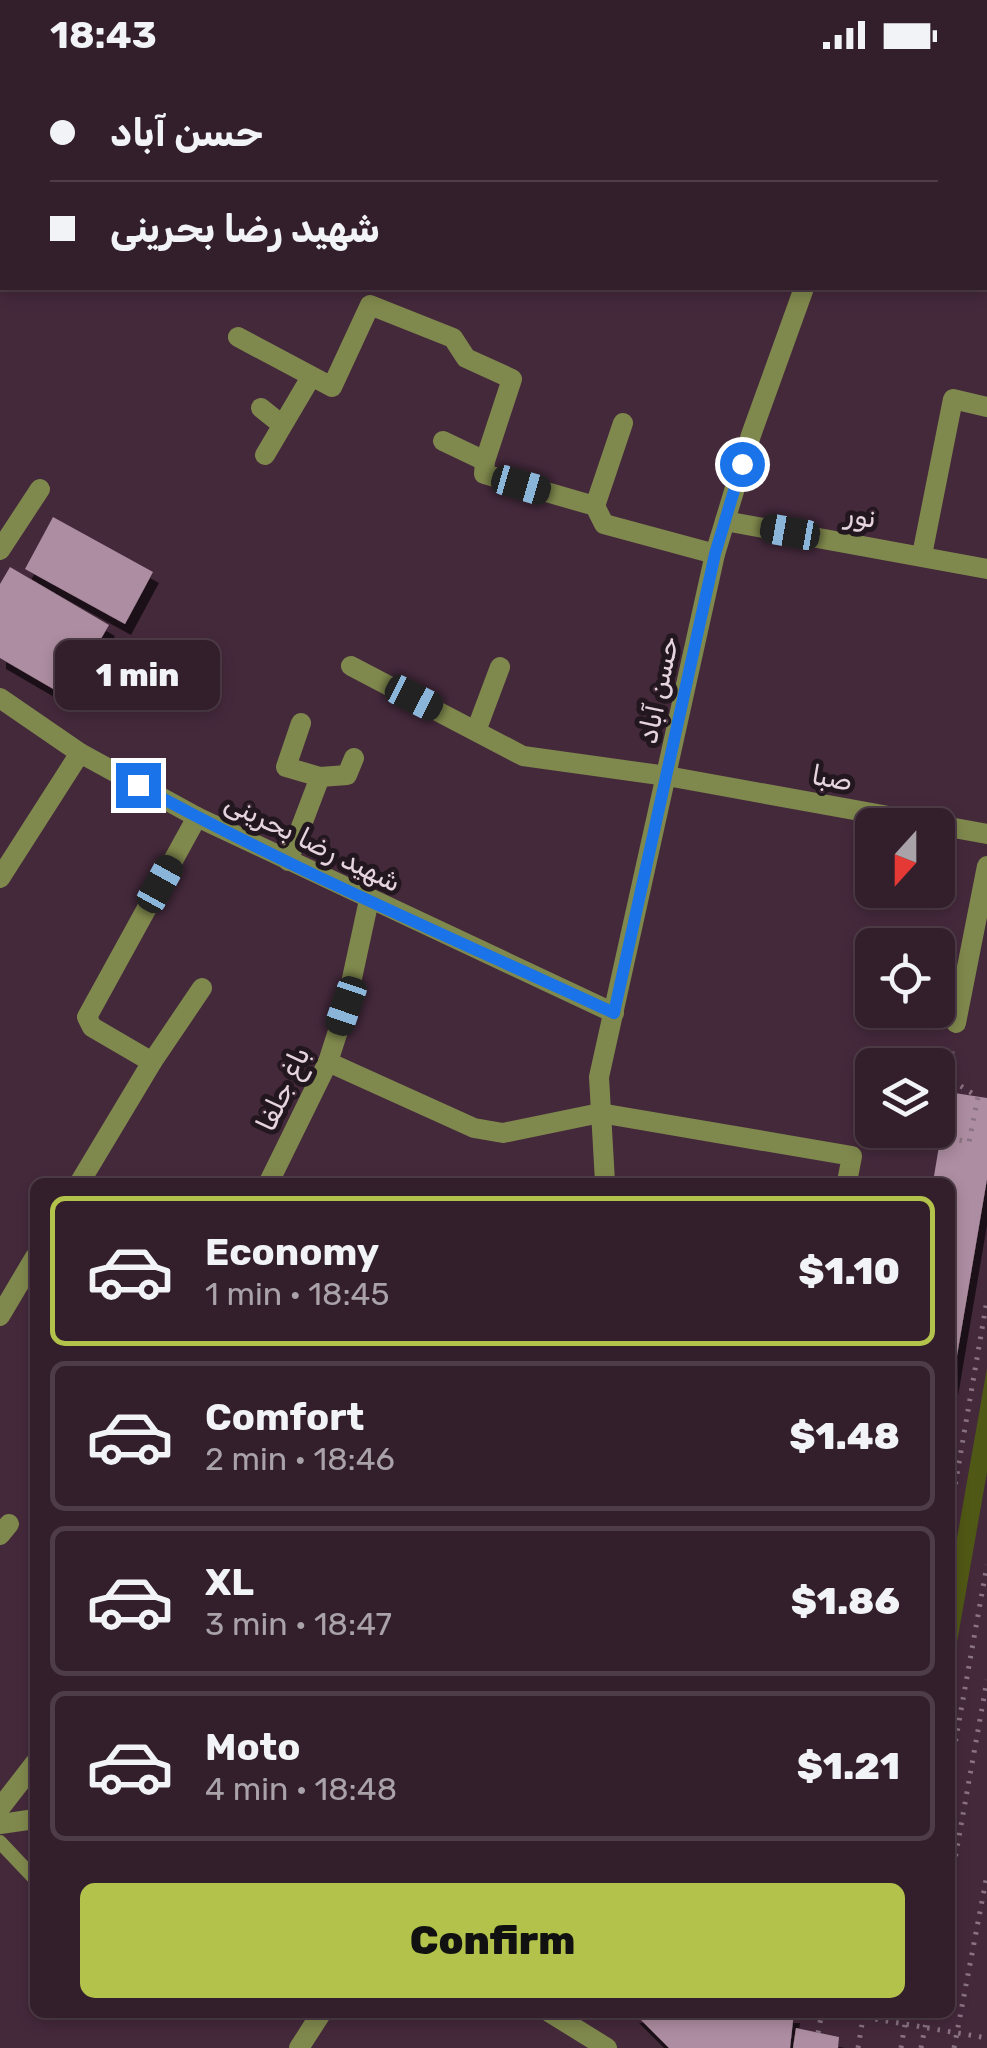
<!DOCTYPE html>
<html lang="en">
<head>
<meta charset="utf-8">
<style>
	body { margin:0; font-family:Rubik,Vazirmatn,sans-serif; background:#3b2734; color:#f1f3f6; height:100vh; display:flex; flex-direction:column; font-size:38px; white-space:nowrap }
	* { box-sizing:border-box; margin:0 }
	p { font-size:32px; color:#a9a2a9 }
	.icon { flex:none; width:55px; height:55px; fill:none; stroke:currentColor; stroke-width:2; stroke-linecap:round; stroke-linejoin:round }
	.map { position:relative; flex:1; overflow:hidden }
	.side { position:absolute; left:30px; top:1108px; width:925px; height:840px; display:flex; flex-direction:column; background:#331f2c; border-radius:15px; box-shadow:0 5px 15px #0003,0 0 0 2px #4e3d48 }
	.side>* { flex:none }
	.guide { position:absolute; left:0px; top:0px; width:988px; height:220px; box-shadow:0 5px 15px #0003,0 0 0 2px #4e3d48; display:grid; align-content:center; height:220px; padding:0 50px; background:#331f2c }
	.needle { width:65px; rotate:201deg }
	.fabs { position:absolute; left:855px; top:738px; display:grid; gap:20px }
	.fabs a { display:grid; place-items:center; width:100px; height:100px; border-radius:15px; background:#331f2c; box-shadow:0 5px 15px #0003,0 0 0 2px #4e3d48; font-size:50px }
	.end { position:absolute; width:45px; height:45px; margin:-22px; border:12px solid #1a73e8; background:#fff; box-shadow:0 0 0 5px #fff }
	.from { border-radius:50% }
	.bubble { position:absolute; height:70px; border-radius:15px; background:#331f2c; box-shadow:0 5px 15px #0003,0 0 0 2px #4e3d48; font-size:32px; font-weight:800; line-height:70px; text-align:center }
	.car { position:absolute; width:30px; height:60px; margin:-30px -15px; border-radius:12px; box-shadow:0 0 8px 2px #0007; background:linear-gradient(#222 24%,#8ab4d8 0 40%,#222 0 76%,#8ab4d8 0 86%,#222 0) }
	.guide b { display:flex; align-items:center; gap:35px; height:95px; font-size:38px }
	.guide b+b { border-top:2px solid #4e3d48 }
	.guide i { width:25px; height:25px; background:#f1f3f6 }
	ul { padding:18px 0 0; list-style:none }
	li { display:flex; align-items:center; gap:30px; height:150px; margin:0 20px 15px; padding:0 30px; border:5px solid #4e3d48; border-radius:15px }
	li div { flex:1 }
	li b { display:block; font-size:38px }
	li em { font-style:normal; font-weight:800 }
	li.current { border-color:#b3c24b }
	li>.icon { width:90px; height:90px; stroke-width:1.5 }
	.action { display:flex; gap:20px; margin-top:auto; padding:20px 50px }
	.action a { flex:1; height:115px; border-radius:15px; background:#b3c24b; color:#111; font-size:40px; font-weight:800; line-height:115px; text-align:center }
	.status { display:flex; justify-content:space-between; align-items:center; height:70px; padding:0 50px; background:#331f2c; direction:ltr }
	.status svg { height:28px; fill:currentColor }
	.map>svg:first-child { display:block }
	.green { fill:#505815 }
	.building { fill:#ad8da1; filter:url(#shadow) }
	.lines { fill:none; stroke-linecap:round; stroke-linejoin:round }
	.path { stroke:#8a7382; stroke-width:5; stroke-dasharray:2.5 8; stroke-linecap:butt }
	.service { stroke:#80894d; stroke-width:14 }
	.minor { stroke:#80894d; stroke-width:20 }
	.route { stroke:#1a73e8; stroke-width:12 }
	.labels { text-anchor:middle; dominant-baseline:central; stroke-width:10; stroke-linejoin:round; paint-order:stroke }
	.street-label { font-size:28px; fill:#e5d4de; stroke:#23171f }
</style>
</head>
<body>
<div class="status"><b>18:43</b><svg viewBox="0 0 49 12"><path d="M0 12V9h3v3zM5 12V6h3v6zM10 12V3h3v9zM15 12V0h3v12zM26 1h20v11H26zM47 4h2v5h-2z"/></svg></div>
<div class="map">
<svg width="987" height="1978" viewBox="0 0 987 1978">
	<defs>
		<filter id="shadow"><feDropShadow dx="6" dy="11" stdDeviation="0" flood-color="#0009"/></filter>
	</defs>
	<rect width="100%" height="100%" fill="#44293b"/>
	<!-- green -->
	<polygon class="green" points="987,1298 987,1402 950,1612 950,1508"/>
	<!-- building -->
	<g class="building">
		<polygon points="53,447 153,502 125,554 25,499"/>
		<polygon points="10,497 109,555 67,627 0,588 0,514"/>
		<polygon points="948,1022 987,1028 987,1109 952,1315 950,1112 933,1112"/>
		<polygon points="633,1942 794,1942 790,1978 669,1978"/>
		<polygon points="796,1958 839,1967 838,1978 793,1978"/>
	</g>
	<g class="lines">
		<!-- path -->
		<g class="path">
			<polyline points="908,1060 969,1072 978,1027 948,1008 953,975"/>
			<polyline points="856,1064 858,1051 872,1054"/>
			<polyline points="950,1445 987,1230"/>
			<polyline points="950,1702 987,1495"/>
			<polyline points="950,1817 987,1610"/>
			<polyline points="834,1942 987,1968"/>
			<polyline points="818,1963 822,1942"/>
			<polyline points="858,1978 864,1942"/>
			<polyline points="901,1978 907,1942"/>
			<polyline points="921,1978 928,1942"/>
			<polyline points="954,1978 987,1805"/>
		</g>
		<!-- service -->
		<polyline class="service" points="0,1772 35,1809"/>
		<!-- minor -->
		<g class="minor">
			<polyline points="52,0 55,2"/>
			<polyline points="467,0 472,2"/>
			<polyline points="113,2 115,0"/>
			<polyline points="866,2 867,0"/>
			<polyline points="0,56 2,58"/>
			<polyline points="0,182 2,183"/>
			<polyline points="238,267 332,317 370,235 453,268 466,288 512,309 485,391 484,404 595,436 604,454 715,484"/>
			<polyline points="261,338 281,354"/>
			<polyline points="443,371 485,391"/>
			<polyline points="265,385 311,307"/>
			<polyline points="595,436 623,353"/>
			<polyline points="725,451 987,499"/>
			<polyline points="0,480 40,419"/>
			<polyline points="922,485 953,329 987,337"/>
			<polyline points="351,596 523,686 667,706 987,764"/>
			<polyline points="0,628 80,683 197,747 614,943"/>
			<polyline points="301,653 286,697 320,707 347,705 354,688"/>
			<polyline points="476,661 500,597"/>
			<polyline points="288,791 320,707"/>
			<polyline points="0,808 80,683"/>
			<polyline points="956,953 987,796"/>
			<polyline points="152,992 92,957 87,947 197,747"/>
			<polyline points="328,992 474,1058 503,1063 600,1043 852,1086 847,1112"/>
			<polyline points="80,1112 152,992 202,918"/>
			<polyline points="269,1112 328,992 346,936 369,830"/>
			<polyline points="605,1112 599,1007 715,484 751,365 804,218"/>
			<polyline points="0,1246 35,1187"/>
			<polyline points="0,1465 9,1454"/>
			<polyline points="0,1738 35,1693"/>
			<polyline points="0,1754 35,1749"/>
			<polyline points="549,1942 607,1978"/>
			<polyline points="299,1978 322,1942"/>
		</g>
	</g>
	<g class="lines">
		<!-- route -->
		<path class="route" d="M138 715C292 800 455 869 614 943L715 484 742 394"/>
	</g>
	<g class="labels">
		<!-- street labels -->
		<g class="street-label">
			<text transform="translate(861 446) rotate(10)">نور</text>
			<text transform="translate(658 620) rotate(-78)">حسن آباد</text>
			<text transform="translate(832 708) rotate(10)">صبا</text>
			<text transform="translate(313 772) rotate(26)">شهید رضا بحرینی</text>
			<text transform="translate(283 1019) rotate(-65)">باغ جلفا</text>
		</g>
	</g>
</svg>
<div class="fabs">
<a><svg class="needle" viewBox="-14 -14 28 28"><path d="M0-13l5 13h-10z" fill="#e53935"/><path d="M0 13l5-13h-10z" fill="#a9a2a9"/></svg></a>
<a><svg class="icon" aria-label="locate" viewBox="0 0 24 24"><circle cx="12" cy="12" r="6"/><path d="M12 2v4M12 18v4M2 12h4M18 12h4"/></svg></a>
<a><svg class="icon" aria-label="layers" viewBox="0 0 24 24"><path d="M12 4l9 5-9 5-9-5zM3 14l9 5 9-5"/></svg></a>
</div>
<i class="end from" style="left:742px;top:394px"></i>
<i class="end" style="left:138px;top:715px"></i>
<div class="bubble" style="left:55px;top:570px;width:165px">1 min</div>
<i class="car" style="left:521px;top:415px;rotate:106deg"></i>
<i class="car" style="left:790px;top:462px;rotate:280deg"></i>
<i class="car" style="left:414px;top:628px;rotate:117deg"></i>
<i class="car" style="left:160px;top:814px;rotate:29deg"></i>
<i class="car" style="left:346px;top:936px;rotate:199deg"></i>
<div class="guide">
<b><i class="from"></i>حسن آباد</b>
<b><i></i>شهید رضا بحرینی</b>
</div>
<section class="side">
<ul>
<li class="current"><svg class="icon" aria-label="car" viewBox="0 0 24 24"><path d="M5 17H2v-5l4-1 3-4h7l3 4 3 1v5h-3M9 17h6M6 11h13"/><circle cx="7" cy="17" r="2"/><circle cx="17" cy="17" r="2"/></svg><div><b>Economy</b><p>1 min · 18:45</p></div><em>$1.10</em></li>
<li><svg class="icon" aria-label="car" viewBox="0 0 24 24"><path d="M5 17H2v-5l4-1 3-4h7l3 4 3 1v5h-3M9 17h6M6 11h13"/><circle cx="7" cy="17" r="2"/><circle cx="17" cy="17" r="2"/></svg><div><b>Comfort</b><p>2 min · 18:46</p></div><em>$1.48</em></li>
<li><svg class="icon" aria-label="car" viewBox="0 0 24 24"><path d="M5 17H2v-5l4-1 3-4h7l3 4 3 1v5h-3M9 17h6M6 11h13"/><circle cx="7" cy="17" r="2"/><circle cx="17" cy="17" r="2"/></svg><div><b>XL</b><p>3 min · 18:47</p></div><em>$1.86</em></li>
<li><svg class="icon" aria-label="car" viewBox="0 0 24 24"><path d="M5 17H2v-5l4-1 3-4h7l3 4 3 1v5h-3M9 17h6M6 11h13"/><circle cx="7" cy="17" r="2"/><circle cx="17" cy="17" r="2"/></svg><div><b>Moto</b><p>4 min · 18:48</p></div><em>$1.21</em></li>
</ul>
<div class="action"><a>Confirm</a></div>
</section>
</div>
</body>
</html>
